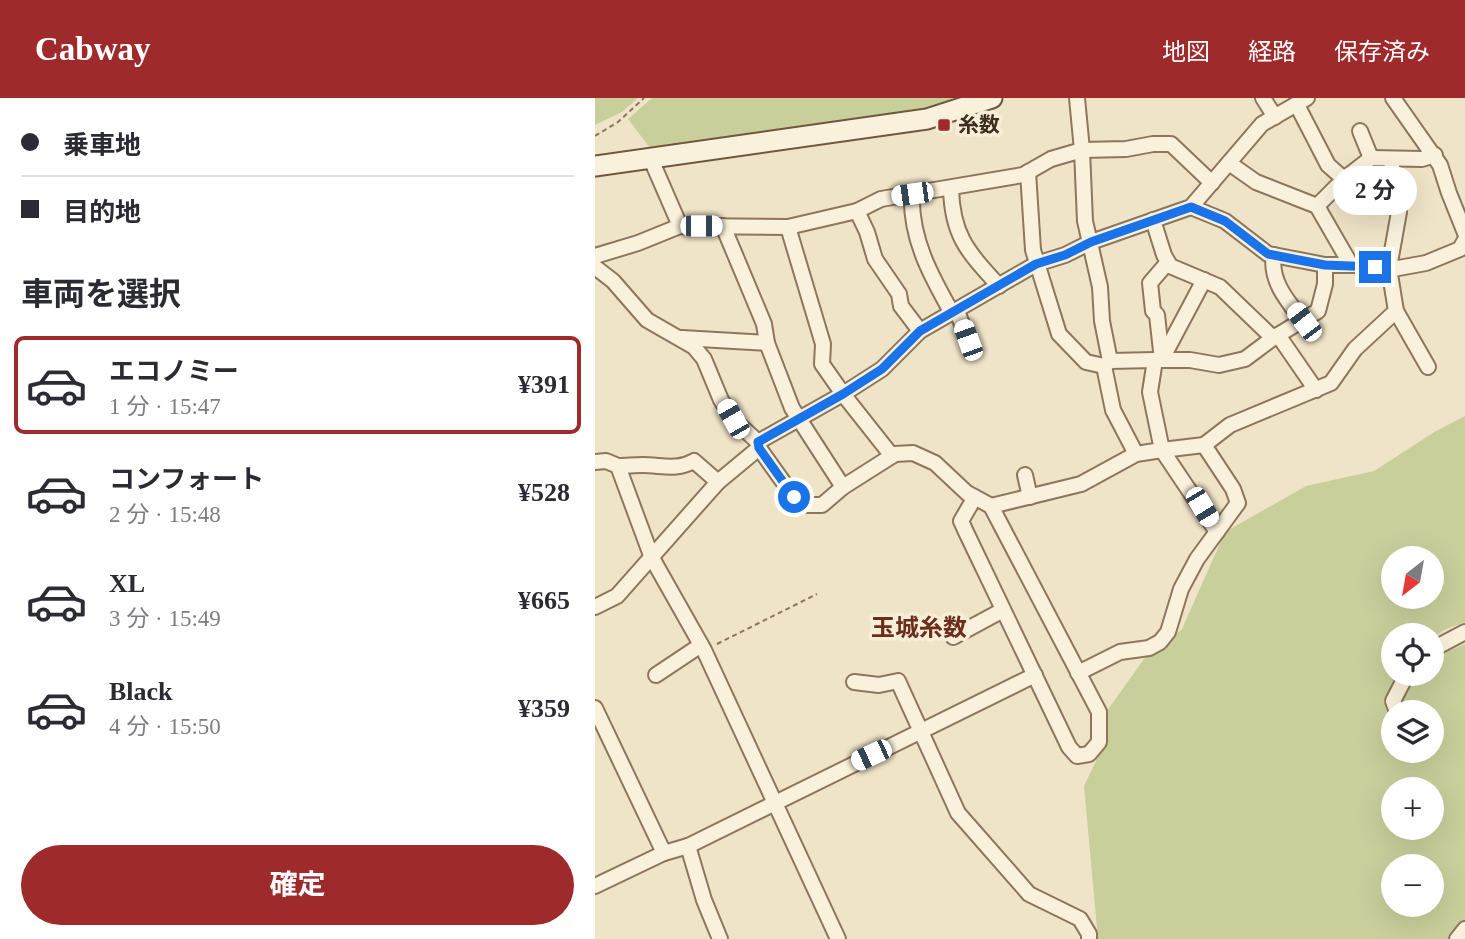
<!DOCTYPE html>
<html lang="ja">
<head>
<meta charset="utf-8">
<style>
	body { margin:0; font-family:"Times New Roman","Noto Sans JP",serif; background:#f7f7f7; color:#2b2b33; height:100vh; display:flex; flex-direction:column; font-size:26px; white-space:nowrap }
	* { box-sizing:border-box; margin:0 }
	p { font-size:23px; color:#7c7c81 }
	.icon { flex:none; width:38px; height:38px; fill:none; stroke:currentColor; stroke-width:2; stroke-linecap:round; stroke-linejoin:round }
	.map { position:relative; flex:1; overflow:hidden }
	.panel { display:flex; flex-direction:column; background:#fff; width:595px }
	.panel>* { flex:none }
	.top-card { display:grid; align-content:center; height:154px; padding:0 21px; background:#fff }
	.needle { width:46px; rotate:211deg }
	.buttons { position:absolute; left:786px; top:448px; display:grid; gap:14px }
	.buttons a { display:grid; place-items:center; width:63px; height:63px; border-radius:50%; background:#fff; box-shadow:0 7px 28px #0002; font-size:35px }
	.end { position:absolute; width:32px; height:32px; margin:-16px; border:9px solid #1a73e8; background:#fff; box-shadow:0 0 0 4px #fff }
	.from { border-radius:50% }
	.bubble { position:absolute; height:49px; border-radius:24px; background:#fff; box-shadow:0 7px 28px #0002; font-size:23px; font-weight:700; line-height:49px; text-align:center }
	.car { position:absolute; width:21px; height:42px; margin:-21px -10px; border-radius:9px; box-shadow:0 0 5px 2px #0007; background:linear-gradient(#fff 24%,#345 0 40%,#fff 0 76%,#345 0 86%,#fff 0) }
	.top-card b { display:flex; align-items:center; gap:24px; height:66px; font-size:26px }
	.top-card b+b { border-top:2px solid #e1e1e2 }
	.top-card i { width:18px; height:18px; background:#2b2b33 }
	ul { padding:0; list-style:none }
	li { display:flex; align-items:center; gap:21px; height:98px; margin:0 14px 10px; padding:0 7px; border:4px solid transparent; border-radius:10px }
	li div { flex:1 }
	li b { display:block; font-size:26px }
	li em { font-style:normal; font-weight:700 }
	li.current { border-color:#9e2a2b }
	li>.icon { width:63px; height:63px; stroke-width:1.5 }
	h2 { padding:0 21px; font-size:32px; line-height:84px }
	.button { display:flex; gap:14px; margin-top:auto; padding:14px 21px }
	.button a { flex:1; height:80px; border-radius:42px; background:#9e2a2b; color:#fff; font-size:28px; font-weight:700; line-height:80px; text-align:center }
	header { display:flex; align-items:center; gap:42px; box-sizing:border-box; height:98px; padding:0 35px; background:#9e2a2b; color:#fff }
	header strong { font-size:33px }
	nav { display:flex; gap:38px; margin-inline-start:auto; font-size:24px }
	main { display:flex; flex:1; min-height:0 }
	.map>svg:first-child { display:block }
	.green { fill:#c9cf9b; fill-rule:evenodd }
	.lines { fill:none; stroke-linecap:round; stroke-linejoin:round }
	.street-casing { stroke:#8d765c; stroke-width:18 }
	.secondary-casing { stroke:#6f573f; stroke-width:23 }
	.path { stroke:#8d765c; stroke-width:2; stroke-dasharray:5 3.5; stroke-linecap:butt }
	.street { stroke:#faf1dc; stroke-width:14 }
	.secondary { stroke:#faf1dc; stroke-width:19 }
	.route { stroke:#1a73e8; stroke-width:9 }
	.poi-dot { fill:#9e2a2b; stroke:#f7eed8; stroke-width:2.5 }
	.labels { text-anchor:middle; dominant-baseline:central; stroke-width:7; stroke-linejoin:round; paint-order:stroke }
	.poi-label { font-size:21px; font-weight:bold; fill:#3d2e20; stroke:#f7eed8; text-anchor:start }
	.quarter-label { font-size:24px; font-weight:bold; fill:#6b2e1e; stroke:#f7eed8 }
</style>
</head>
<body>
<header>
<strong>Cabway</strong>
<nav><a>地図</a><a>経路</a><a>保存済み</a></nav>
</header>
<main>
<section class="panel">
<div class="top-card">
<b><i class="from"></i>乗車地</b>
<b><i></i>目的地</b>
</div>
<h2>車両を選択</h2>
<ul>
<li class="current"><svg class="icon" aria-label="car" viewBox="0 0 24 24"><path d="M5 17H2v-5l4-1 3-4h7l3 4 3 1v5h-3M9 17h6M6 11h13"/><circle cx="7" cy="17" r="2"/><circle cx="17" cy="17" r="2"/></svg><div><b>エコノミー</b><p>1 分 · 15:47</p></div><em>¥391</em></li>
<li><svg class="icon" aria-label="car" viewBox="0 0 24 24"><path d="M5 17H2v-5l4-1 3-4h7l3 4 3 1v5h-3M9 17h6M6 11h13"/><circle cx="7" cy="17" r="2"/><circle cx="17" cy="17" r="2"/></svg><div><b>コンフォート</b><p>2 分 · 15:48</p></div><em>¥528</em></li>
<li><svg class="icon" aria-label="car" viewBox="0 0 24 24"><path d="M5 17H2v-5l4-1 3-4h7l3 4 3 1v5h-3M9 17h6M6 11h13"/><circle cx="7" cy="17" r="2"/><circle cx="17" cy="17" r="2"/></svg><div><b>XL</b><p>3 分 · 15:49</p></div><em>¥665</em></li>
<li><svg class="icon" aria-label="car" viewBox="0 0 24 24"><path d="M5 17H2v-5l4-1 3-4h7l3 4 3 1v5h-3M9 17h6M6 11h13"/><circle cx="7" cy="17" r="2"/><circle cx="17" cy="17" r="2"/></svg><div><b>Black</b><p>4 分 · 15:50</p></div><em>¥359</em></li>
</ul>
<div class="button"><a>確定</a></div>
</section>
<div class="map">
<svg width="870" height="841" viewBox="0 0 870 841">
	<rect width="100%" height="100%" fill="#f0e4c8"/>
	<!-- green -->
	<g class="green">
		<polygon points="0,0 43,0 27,14 0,27"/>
		<polygon points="57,0 370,0 338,11 55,50 33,21"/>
		<path d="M870 318V524L849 532 837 541 836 537H798V576H802L795 603 798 615V653H809L815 656V653H836V614H806C802 597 810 588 823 576H836L837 562 839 559 870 546V832L855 841H503L489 688 510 644 509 617 549 561 587 531 630 434 711 388 779 373 841 333ZM798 460H836V499H798ZM798 691H836V730H798ZM798 768H836V807H798Z"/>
	</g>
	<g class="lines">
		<!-- street casing -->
		<g class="street-casing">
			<g id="street">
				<polyline points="482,0 487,52 531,51 558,46 576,46 617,85"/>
				<polyline points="668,0 680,19"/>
				<polyline points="798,0 845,67 854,95 870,135"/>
				<polyline points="702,7 733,67 749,81"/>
				<polyline points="765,33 776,60"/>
				<polyline points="55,59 85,128"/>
				<polyline points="796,62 804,114 794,170 801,213 833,269"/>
				<polyline points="634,65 661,84 722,108 756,167"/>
				<path d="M356 90C357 138 373 154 404 188"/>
				<path d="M317 96C315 140 336 178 357 215"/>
				<polyline points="722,108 749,81 776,60 827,61 840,57"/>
				<polyline points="596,109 630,123 673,156 730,167 766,167 798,171 831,165 865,151 870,142"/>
				<polyline points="262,113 272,134 280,161 304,196 306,208 325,233"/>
				<polyline points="558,122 569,157 575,168 625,189 678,240"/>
				<polyline points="128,128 169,226 172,245 197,310 248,389"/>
				<polyline points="193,129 228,246 227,266 248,296 297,358"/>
				<path d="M679 157C674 183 694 205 709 224"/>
				<polyline points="0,158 43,145 85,128 193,129 262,113 286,101 428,77 456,61 487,52 490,123 505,189 507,223 515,263"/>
				<polyline points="0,169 18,183 52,222 99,249 109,261 126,302 138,321 163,344 164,350 199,399 213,407 227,407 248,389 300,356 318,355 340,365 372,395 396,408 504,614 504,644 494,656 482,658 474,649 371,434 366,423 380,399"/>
				<polyline points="362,213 373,242"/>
				<polyline points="683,237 721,292"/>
				<polyline points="87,240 172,245"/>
				<polyline points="567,261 609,182"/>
				<polyline points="560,262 595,262 624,267 650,261 678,240 723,213 730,186 730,167"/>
				<polyline points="567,262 562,217 558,213 555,185 573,164"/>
				<polyline points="509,268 518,312 541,356"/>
				<polyline points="163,344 248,296 287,271 325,233 441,166 470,157 496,144 596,109 667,26 712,0"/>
				<polyline points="0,364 11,363 23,368 57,460 109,552 243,841"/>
				<path d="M23 368C31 368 39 367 47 367 67 367 81 373 99 363L123 384"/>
				<polyline points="430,377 435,399"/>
				<polyline points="396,408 486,386 541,356 567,352 555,294 560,262 515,263 509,268 491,264 464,236 438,152 433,74"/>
				<polyline points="622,434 567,352 609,347 635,327 736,285 760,251 801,213"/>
				<polyline points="0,509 22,498 123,384 164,350"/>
				<polyline points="358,539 408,512"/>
				<polyline points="836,552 870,534"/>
				<polyline points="483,575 525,554 554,550 565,544 573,534 586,491 602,461 643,405 638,391 609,347"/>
				<polyline points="61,577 106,547"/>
				<polyline points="259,584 284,587 303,583 363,715 434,796 485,821 494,836 494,841"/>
				<polyline points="0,610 69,755"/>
				<polyline points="802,614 798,603 812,576"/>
				<polyline points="93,748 109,802 125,841"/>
				<polyline points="0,788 69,755 93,748 440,577"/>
				<polyline points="862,841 870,831"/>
			</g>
		</g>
		<!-- secondary casing -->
		<g class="secondary-casing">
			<polyline id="secondary" points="0,68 332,21 397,0"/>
		</g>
		<!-- path -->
		<g class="path">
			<polyline points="0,38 23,24 49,0"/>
			<polyline points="122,546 222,496"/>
		</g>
		<!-- street -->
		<use href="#street" class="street"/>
		<!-- secondary -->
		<use href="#secondary" class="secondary"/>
	</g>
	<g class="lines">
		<!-- route -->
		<polyline class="route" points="199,399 164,350 163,344 248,296 287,271 325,233 441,166 470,157 496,144 596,109 630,123 673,156 730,167 780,169"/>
	</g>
	<!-- markers -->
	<rect class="poi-dot" x="342" y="20" width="14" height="14" rx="3.5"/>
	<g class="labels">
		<!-- poi labels -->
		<g class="poi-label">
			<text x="363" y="27">糸数</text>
		</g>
		<!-- quarter labels -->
		<g class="quarter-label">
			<text x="324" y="530">玉城糸数</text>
		</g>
	</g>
</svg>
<div class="buttons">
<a><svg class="needle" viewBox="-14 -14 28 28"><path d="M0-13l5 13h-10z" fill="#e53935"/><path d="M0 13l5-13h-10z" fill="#7c7c81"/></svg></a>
<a><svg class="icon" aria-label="locate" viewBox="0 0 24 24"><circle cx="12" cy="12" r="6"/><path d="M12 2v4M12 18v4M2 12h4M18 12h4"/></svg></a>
<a><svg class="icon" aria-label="layers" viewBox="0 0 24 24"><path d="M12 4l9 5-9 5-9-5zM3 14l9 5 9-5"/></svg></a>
<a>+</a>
<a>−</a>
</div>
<i class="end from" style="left:199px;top:399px"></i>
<i class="end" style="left:780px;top:169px"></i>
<div class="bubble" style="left:738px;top:68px;width:84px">2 分</div>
<i class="car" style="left:317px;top:96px;rotate:262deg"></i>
<i class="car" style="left:106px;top:128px;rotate:90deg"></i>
<i class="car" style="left:709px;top:224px;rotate:323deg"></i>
<i class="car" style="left:373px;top:242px;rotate:340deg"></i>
<i class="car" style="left:138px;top:321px;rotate:330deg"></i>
<i class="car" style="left:607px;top:409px;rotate:149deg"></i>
<i class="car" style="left:276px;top:657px;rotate:245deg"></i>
</div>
</main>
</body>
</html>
